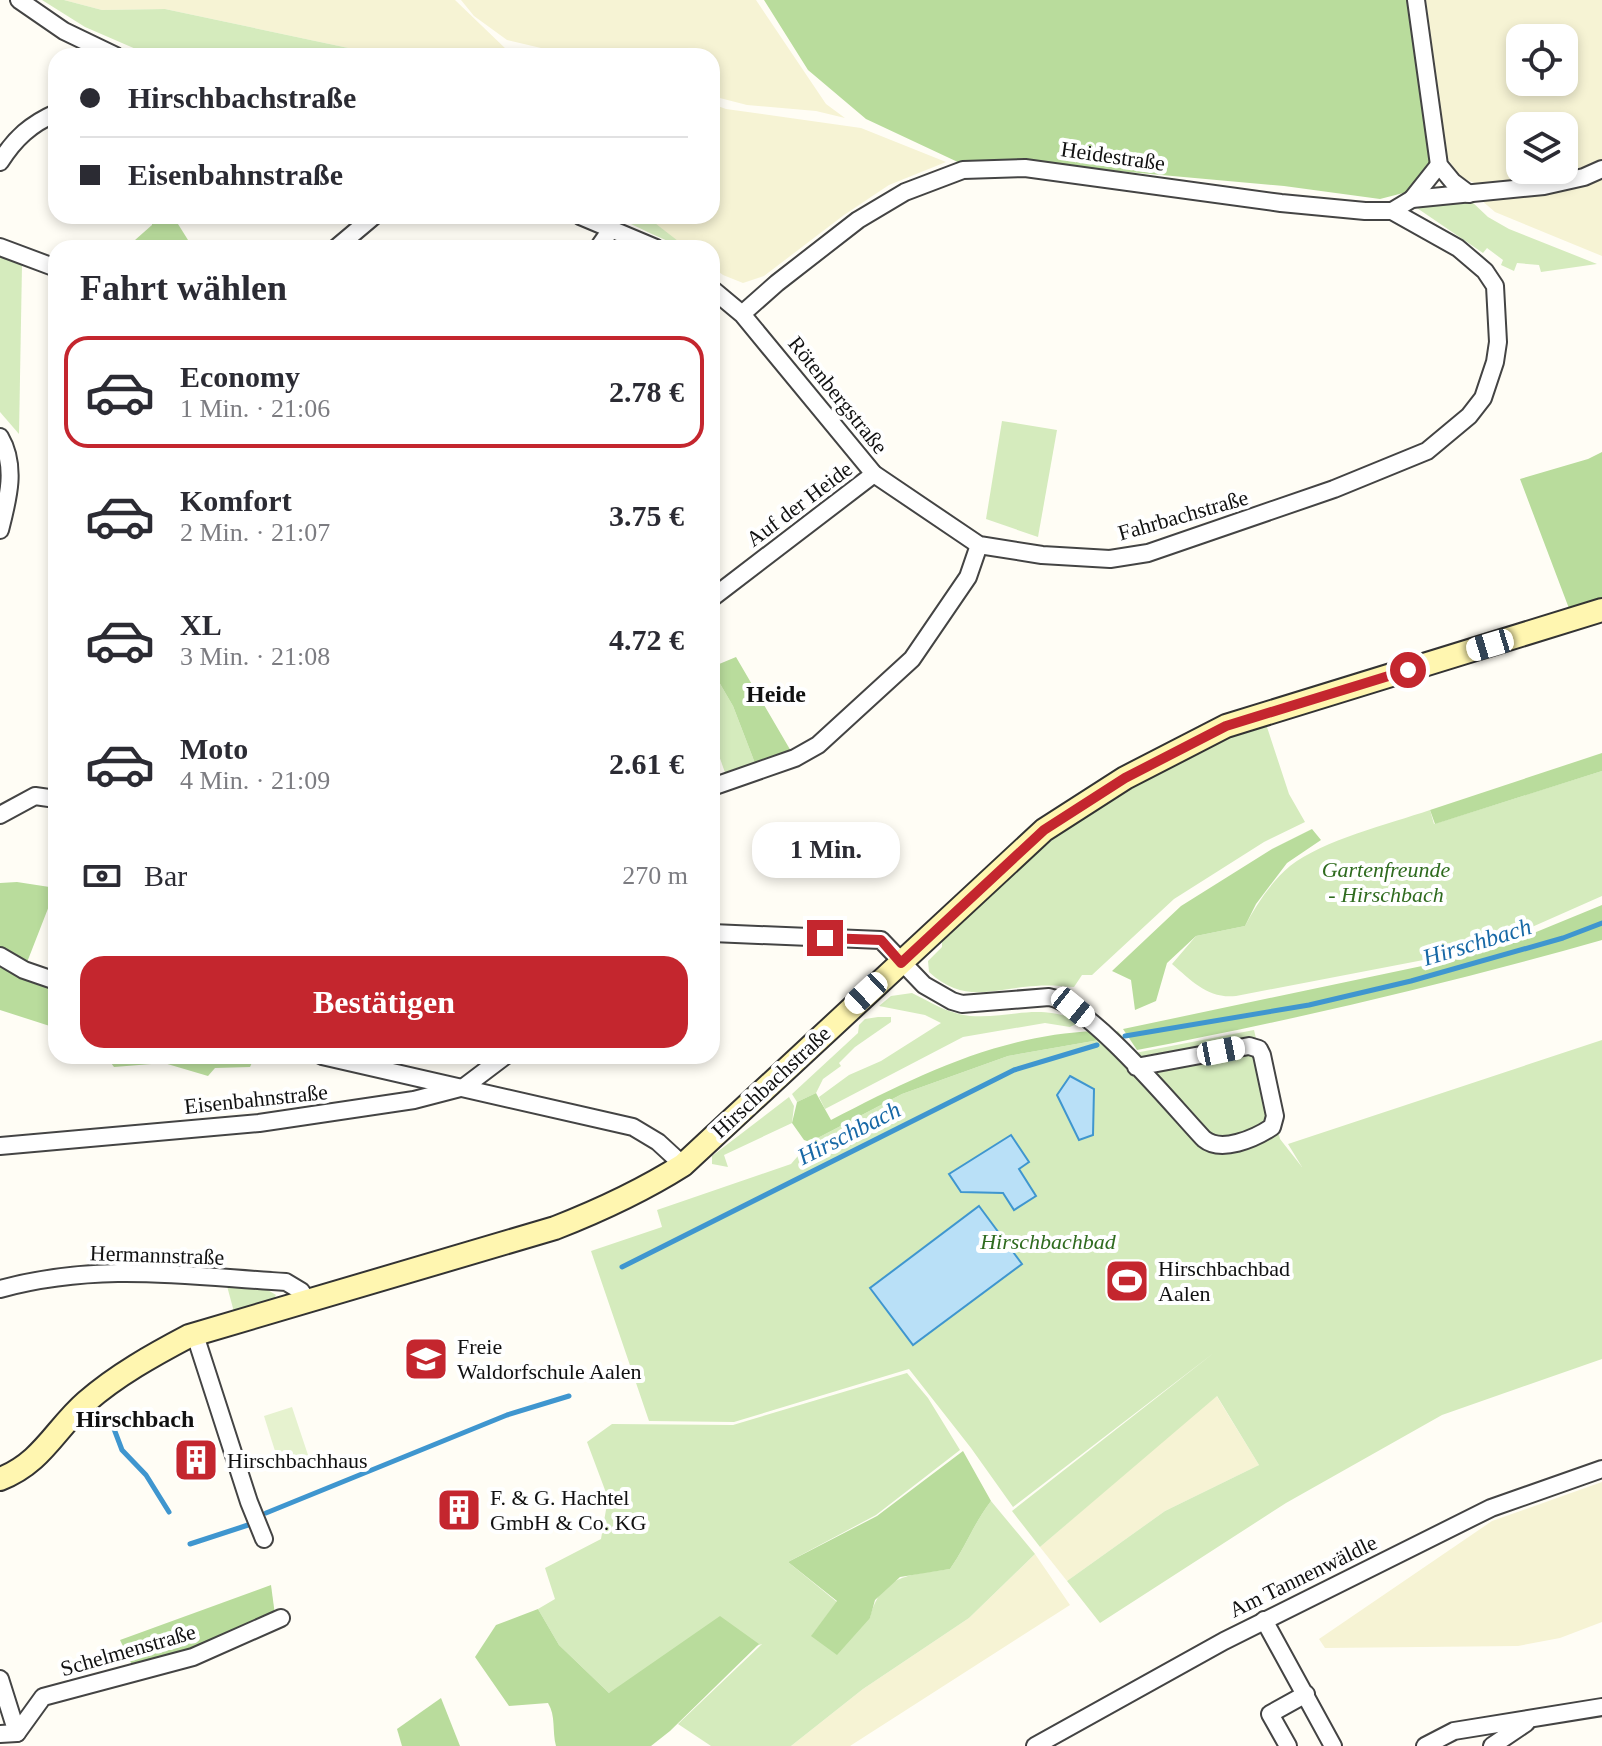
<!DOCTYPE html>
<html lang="de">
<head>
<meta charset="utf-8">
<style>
	body { margin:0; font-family:Georgia,serif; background:#f2f2f3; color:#2b2b33; height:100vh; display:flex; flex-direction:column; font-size:30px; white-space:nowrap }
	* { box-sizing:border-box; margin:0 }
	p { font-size:26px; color:#7c7c81 }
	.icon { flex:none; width:44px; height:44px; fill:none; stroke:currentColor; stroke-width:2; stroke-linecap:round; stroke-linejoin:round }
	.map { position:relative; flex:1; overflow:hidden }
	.drawer { position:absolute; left:48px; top:240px; width:672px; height:824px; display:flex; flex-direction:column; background:#fff; border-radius:24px; box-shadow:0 4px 12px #0003 }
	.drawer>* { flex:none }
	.banner { position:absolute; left:48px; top:48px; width:672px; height:176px; border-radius:24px; box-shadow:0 4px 12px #0003; display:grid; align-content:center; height:176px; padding:0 32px; background:#fff }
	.tools { position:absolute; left:1506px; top:24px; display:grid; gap:16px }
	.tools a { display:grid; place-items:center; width:72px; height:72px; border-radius:16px; background:#fff; box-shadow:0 4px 12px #0003; font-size:40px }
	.end { position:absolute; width:36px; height:36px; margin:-18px; border:10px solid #c4262e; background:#fff; box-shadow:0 0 0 4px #fff }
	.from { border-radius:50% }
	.bubble { position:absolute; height:56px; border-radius:24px; background:#fff; box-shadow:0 4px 12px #0003; font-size:26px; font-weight:700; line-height:56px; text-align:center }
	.car { position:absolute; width:24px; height:48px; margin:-24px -12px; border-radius:10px; box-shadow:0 0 6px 2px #0007; background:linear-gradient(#fff 24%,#345 0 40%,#fff 0 76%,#345 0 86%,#fff 0) }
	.banner b { display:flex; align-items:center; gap:28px; height:76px; font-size:30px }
	.banner b+b { border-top:2px solid #e1e1e2 }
	.banner i { width:20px; height:20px; background:#2b2b33 }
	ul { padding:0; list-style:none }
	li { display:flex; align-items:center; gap:24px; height:112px; margin:0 16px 12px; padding:0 16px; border:4px solid transparent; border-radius:24px }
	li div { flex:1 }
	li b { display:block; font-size:30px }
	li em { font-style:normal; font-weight:700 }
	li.current { border-color:#c4262e }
	li>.icon { width:72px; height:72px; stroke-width:1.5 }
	h2 { padding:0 32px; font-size:36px; line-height:96px }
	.pay { display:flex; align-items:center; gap:20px; height:88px; padding:0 32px; font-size:30px }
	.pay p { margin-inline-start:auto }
	.primary-button { display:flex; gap:16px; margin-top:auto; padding:16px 32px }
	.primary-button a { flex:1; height:92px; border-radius:24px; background:#c4262e; color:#fff; font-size:32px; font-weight:700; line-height:92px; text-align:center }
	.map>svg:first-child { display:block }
	.farmland { fill:#f6f3d4; fill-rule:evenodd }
	.green { fill:#d5ebbd }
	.forest { fill:#b9dc9c }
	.pitch { fill:#e6f2cf }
	.water { fill:#b9e0f7; stroke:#3f96cf; stroke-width:2 }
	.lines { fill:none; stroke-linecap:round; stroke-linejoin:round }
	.stream { stroke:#3f96cf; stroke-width:5 }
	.street-casing { stroke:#444; stroke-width:20 }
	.secondary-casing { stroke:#333; stroke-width:26 }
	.street { stroke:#fff; stroke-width:16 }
	.secondary { stroke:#fff6b0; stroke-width:22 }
	.route { stroke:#c4262e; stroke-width:10 }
	.labels { text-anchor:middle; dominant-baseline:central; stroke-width:8; stroke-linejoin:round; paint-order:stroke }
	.street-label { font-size:22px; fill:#111; stroke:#fff }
	.park-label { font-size:22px; font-style:italic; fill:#2f6b1f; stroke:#fff }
	.poi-label { font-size:22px; fill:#111; stroke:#fff; text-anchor:start }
	.neighbourhood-label { font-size:24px; font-weight:bold; fill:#111; stroke:#fff }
	.water-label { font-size:24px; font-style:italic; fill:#1768a6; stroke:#fff }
</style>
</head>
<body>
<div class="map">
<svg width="1602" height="1746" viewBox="0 0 1602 1746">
	<rect width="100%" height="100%" fill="#fffdf5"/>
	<!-- farmland -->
	<g class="farmland">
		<polygon points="64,0 455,0 507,50 530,56 386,56 165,9 102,10"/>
		<polygon points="461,0 756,0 826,104 845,118 816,111 747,105 712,96 712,56 575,56 507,40 474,16"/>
		<path d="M1426 0H1602V162L1551 176 1482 186 1460 177 1446 156ZM1520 38H1564V82H1520ZM1520 126H1564V170H1520Z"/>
		<polygon points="712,104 726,109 861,128 946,162 889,185 844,215 764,276 743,283 723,275 712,267 712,248 687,248 641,216 712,216"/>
		<polygon points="1602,174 1602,256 1512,219 1495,212 1481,200"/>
		<polygon points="1216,1395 1259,1465 1165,1511 1067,1581 1040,1547"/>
		<polygon points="1602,1482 1602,1622 1560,1638 1518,1646 1325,1648 1319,1639 1492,1521"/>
		<polygon points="1035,1554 1070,1605 850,1746 791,1746 863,1689 969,1618"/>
	</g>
	<!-- green -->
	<g class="green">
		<polygon points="42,0 64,0 102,10 165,9 386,56 152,56 85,27"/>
		<polygon points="1470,200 1488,217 1509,229 1597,264 1541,272 1539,265 1517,263 1514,271 1501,265 1503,260 1487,248 1483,253 1414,206"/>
		<path d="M614 216H641L651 220 687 248C677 247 628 222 614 216Z"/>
		<polygon points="0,256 22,265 19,434 0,412"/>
		<polygon points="1002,421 1057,430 1038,537 986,519"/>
		<polygon points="712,670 733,706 758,771 728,781 712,736"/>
		<path d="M1266 724 1289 794 1305 822 1264 842 1174 899 1092 975H1082L1074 987C1061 986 1048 985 1036 986 993 988 965 1005 929 972L928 961 942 947V942C982 904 1021 864 1065 830 1125 783 1194 749 1266 724Z"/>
		<path d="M1602 771V896L1500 941 1439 957 1236 996C1208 999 1192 981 1172 964L1196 936 1245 926C1256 905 1271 882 1290 866 1323 840 1389 824 1430 810L1434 824Z"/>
		<path d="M912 993C930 1002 949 1014 970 1016 1011 1019 1039 1002 1080 1022L1070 1027 1045 1023 963 1037 825 1109 819 1097 849 1075 881 1061 941 1023 925 1015 879 1006 891 996Z"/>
		<polygon points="878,1017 891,1017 891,1022 855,1047 839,1063 841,1066 823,1079 816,1093 797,1102 792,1094 858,1033 859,1025 865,1019"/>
		<polygon points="1254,1030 1280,1139 1302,1167 1288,1144 1602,1040 1602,1359 1442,1415 1286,1503 1100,1623 1067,1581 1165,1511 1259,1465 1217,1396 1040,1547 1012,1511 1215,1352 1013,1507 971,1448 909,1369 734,1422 649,1421 591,1251 662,1227 657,1210 791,1164 810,1142 902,1094 1008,1056 1099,1040 1118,1031 1135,1053"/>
		<polygon points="789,1097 794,1106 792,1123 724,1155 728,1167 712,1164 712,1156"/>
		<polygon points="227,1286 266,1289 276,1295 272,1302 234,1312"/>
		<path d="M907 1373 928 1398 960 1450 876 1515 788 1562 837 1602 812 1635 870 1618C881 1573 912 1575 950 1569 966 1546 974 1523 991 1501L1035 1554 969 1618 863 1689 791 1746H711L678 1724 762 1644 609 1693 559 1645 538 1609 555 1599 545 1568 601 1539 608 1498 587 1442 612 1424 733 1425Z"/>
	</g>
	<!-- forest -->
	<g class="forest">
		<polygon points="764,0 1413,0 1430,162 1407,192 1380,199 1284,186 1051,165 962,164 866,119 808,70"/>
		<polygon points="152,216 173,216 193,248 126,248 152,225"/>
		<polygon points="1602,452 1602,610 1573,619 1520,479 1588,459"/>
		<polygon points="736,657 795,758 758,771 733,706 712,670 712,667"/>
		<polygon points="1602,753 1602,771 1435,824 1430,810"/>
		<polygon points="1312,829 1321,840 1287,863 1256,904 1245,926 1196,936 1167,963 1156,1001 1135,1010 1131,980 1112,971 1181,906 1272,849"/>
		<polygon points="17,882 56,888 24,970 56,981 56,1028 0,1010 0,883"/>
		<path d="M1602 905V940C1448 984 1294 1020 1137 1050L1123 1029 1441 962 1502 946Z"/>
		<path d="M1095 1031 1099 1040 1008 1056 902 1094 810 1142 804 1140 792 1123 797 1102 816 1093 831 1120C916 1076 998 1035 1095 1031Z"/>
		<polygon points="106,1056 255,1056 250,1067 215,1068 208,1076 164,1063 114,1067"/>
		<path d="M963 1451 991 1501C974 1523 966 1546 950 1569L900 1577 875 1600 870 1618 837 1655 811 1636 837 1601 788 1562 877 1516Z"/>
		<polygon points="271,1585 275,1615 200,1650 133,1667 120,1640"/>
		<path d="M538 1609 559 1645 609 1693 720 1616 759 1644 670 1731 651 1746H556C552 1731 556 1716 548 1703L509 1706 475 1657 496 1625Z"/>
		<polygon points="441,1698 460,1746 402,1746 397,1729"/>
	</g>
	<!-- pitch -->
	<polygon class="pitch" points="292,1407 309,1458 280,1467 264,1416"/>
	<!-- water -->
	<g class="water">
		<polygon points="1070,1076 1094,1089 1093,1135 1079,1140 1057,1095"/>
		<polygon points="1011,1135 1029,1162 1019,1169 1036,1196 1014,1210 1003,1193 961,1192 949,1174"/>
		<polygon points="979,1206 1022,1264 913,1345 870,1288"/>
	</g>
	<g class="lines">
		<!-- stream -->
		<g class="stream">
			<polyline points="1125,1036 1309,1005 1411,981 1563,938 1602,923"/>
			<polyline points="622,1267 1014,1070 1097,1045"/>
			<polyline points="111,1421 122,1450 146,1475 169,1512"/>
			<polyline points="266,1513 507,1415 569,1396"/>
			<polyline points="190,1544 248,1525"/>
		</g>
		<!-- street casing -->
		<g class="street-casing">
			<g id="street">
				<polyline points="19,0 64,31 116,56"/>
				<polyline points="1416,0 1439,165 1453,182 1469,194"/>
				<path d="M0 162C15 138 31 124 56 113"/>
				<polyline points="1412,199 1439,165"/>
				<polyline points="1392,211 1412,199 1544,186 1584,177 1602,169"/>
				<polyline points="580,216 656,248"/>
				<polyline points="0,247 56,268"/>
				<polyline points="336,248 374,216"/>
				<polyline points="598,248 612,228"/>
				<polyline points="712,289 742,314 874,474 979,545 1042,555 1110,559 1148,553 1334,489 1427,451 1469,416 1483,398 1495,362 1498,342 1495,286 1485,271 1458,248 1392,211 1365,211 1281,203 1025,168 963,170 905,192 858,220 777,283 742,314"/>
				<path d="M0 437C17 466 8 499 0 530"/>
				<polyline points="712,598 874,474"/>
				<polyline points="712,787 795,758 818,745 912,659 968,577 979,545"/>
				<polyline points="0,815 35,796 56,799"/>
				<path d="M712 933 881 940 924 985 952 1001 962 1004 1049 997C1090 1005 1172 1105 1204 1139 1221 1153 1254 1139 1272 1127L1275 1116 1262 1055 1259 1049 1249 1046 1136 1067"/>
				<polyline points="0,956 24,970 56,981"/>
				<polyline points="322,1056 633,1127 658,1142 683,1165"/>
				<polyline points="0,1146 259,1123 414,1100 464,1087 505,1056"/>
				<path d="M0 1289C100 1262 185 1276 286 1282L301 1291 307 1300"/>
				<polyline points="195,1335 249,1502 264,1539"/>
				<polyline points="1264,1620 1333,1746"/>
				<polyline points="0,1679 17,1733"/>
				<polyline points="0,1734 17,1733 43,1697 193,1657 281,1618"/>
				<polyline points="1035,1746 1224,1641 1491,1508 1602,1469"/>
				<polyline points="1288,1746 1270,1714 1306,1694"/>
				<polyline points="1425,1746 1454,1731 1602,1707"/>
				<polyline points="1492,1746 1526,1723"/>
			</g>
		</g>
		<!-- secondary casing -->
		<g class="secondary-casing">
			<path id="secondary" d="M0 1479C42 1463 55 1429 86 1402 117 1375 153 1355 189 1336L555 1228C601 1210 642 1191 683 1165L1044 830 1125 778 1226 726 1602 610"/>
		</g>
		<!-- street -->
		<use href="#street" class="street"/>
		<!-- secondary -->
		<use href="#secondary" class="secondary"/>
	</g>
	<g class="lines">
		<!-- route -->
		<polyline class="route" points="825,938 881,940 901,963 1044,830 1125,778 1226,726 1408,670"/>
	</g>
	<!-- icons -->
	<defs>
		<g id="stadium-square" transform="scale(2.3)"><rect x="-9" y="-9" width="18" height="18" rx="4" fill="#c4262e" stroke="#fff"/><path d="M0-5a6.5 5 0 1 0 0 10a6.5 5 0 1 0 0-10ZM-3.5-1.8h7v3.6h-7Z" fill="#fff"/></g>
		<g id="school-square" transform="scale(2.3)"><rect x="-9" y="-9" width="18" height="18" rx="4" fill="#c4262e" stroke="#fff"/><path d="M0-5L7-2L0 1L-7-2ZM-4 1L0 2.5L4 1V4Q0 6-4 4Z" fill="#fff"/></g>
		<g id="building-square" transform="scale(2.3)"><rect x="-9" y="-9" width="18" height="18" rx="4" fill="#c4262e" stroke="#fff"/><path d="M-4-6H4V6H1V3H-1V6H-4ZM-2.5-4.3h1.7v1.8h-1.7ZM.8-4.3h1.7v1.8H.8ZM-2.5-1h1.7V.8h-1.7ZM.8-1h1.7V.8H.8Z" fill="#fff"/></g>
	</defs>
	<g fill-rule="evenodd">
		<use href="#stadium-square" x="1127" y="1281"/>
		<use href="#school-square" x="426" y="1359"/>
		<use href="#building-square" x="196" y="1460"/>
		<use href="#building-square" x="459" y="1510"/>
	</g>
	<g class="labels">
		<!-- street labels -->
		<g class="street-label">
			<text transform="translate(1113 156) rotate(8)">Heidestraße</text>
			<text transform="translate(838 395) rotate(51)">Rötenbergstraße</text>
			<text transform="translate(799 504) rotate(-37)">Auf der Heide</text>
			<text transform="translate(1183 515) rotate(-16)">Fahrbachstraße</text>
			<text transform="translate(771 1082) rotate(-43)">Hirschbachstraße</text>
			<text transform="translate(256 1099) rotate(-6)">Eisenbahnstraße</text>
			<text transform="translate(157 1255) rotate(2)">Hermannstraße</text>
			<text transform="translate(1303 1576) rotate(-26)">Am Tannenwäldle</text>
			<text transform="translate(128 1650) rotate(-16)">Schelmenstraße</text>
		</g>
		<!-- park labels -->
		<g class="park-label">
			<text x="1386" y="869">Gartenfreunde<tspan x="1386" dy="25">- Hirschbach</tspan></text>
			<text x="1048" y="1241">Hirschbachbad</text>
		</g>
		<!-- poi labels -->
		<g class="poi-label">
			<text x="1158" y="1268">Hirschbachbad<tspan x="1158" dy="25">Aalen</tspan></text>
			<text x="457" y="1346">Freie<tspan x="457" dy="25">Waldorfschule Aalen</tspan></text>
			<text x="227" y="1460">Hirschbachhaus</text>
			<text x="490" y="1497">F. &amp; G. Hachtel<tspan x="490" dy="25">GmbH &amp; Co. KG</tspan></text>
		</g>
		<!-- neighbourhood labels -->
		<g class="neighbourhood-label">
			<text x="776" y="694">Heide</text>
			<text x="135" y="1419">Hirschbach</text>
		</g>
		<!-- water labels -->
		<g class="water-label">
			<text transform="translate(1477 942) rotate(-17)">Hirschbach</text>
			<text transform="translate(849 1133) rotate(-27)">Hirschbach</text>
		</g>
	</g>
</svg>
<div class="tools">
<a><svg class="icon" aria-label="locate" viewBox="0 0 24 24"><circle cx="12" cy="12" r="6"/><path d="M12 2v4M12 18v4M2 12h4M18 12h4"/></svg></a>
<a><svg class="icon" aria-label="layers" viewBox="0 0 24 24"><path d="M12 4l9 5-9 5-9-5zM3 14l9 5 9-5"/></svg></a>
</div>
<i class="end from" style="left:1408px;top:670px"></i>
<i class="end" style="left:825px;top:938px"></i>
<div class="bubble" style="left:752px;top:822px;width:148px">1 Min.</div>
<i class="car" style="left:1490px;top:645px;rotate:253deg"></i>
<i class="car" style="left:866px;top:993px;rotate:227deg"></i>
<i class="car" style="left:1073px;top:1007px;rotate:129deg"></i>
<i class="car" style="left:1221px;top:1051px;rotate:79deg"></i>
<div class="banner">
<b><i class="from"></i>Hirschbachstraße</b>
<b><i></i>Eisenbahnstraße</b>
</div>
<section class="drawer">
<h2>Fahrt wählen</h2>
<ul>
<li class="current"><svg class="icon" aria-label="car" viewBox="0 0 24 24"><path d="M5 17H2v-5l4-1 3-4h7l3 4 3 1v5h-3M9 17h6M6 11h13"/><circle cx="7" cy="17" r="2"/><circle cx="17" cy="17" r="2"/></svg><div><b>Economy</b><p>1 Min. · 21:06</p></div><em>2.78 €</em></li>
<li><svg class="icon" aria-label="car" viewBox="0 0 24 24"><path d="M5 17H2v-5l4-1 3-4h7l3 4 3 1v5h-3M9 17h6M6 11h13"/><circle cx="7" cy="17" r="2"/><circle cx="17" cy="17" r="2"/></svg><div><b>Komfort</b><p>2 Min. · 21:07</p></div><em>3.75 €</em></li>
<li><svg class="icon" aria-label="car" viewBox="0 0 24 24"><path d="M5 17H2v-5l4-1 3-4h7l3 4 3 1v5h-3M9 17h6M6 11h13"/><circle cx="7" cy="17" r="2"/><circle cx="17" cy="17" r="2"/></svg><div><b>XL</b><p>3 Min. · 21:08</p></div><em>4.72 €</em></li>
<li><svg class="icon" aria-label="car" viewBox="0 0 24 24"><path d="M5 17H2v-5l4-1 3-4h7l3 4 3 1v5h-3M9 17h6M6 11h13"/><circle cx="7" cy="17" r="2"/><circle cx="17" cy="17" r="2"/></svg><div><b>Moto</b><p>4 Min. · 21:09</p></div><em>2.61 €</em></li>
</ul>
<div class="pay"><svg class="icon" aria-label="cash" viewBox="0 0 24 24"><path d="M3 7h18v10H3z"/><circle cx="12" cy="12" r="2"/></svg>Bar<p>270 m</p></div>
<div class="primary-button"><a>Bestätigen</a></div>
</section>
</div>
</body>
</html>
